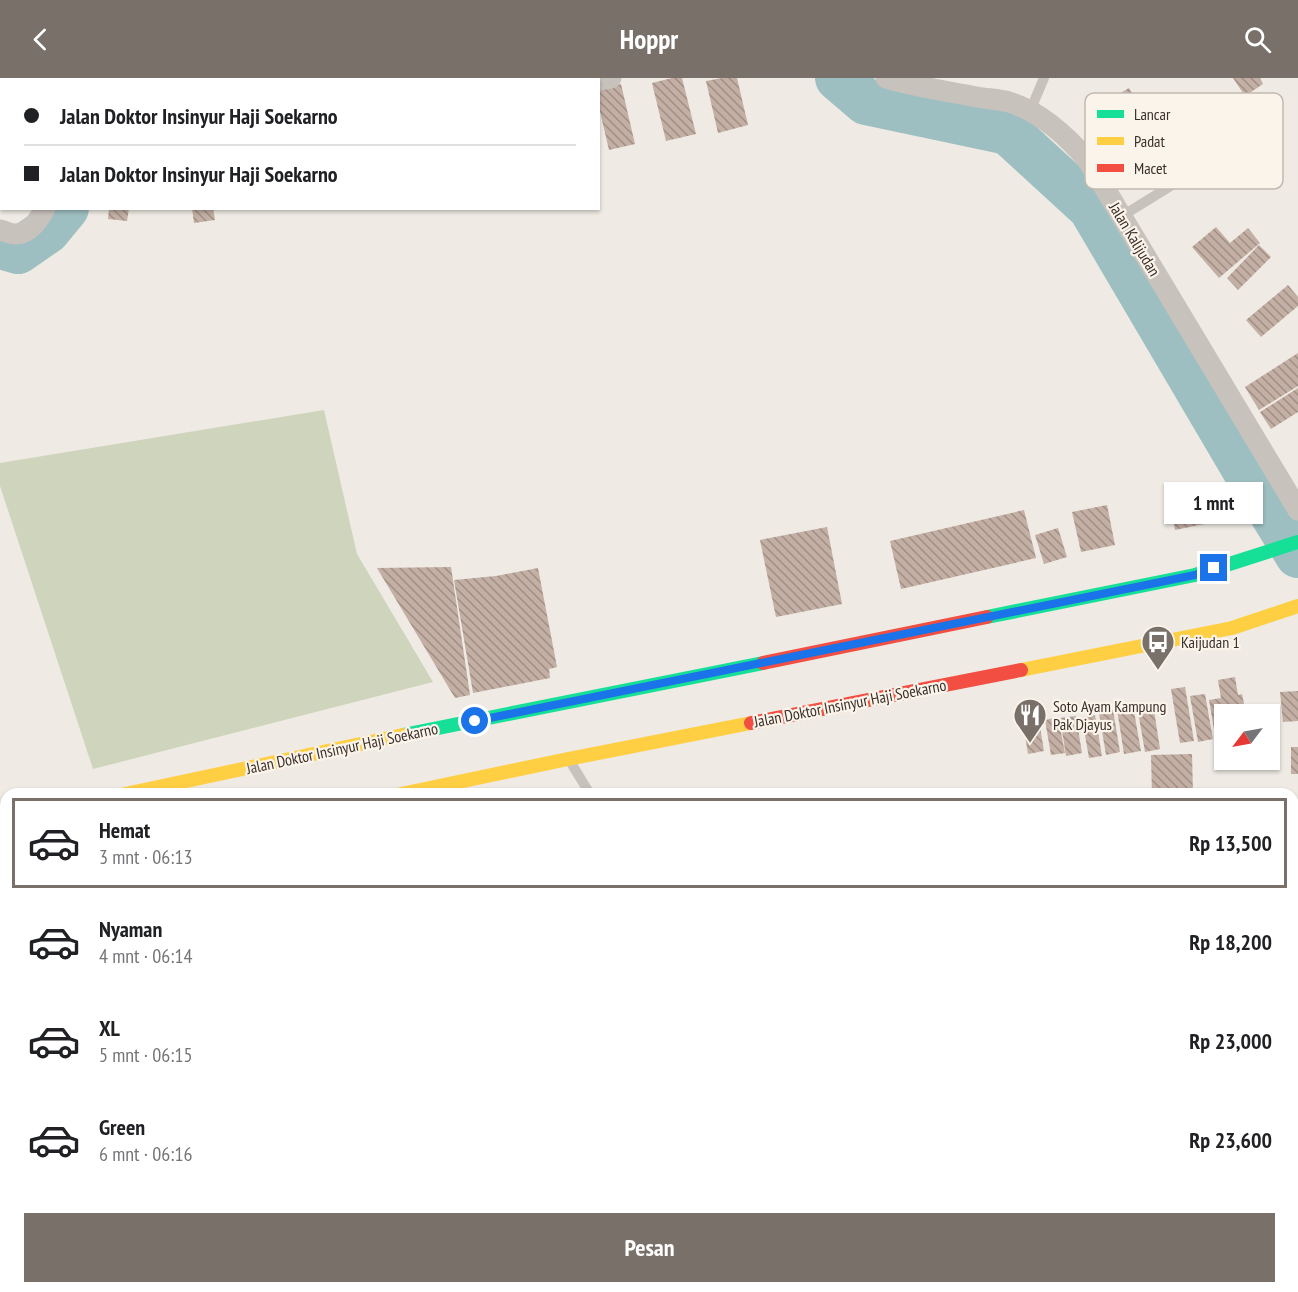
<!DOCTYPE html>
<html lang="id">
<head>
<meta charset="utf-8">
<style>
	body { margin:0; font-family:"PT Sans Narrow",sans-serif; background:#f6f6f6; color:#202124; height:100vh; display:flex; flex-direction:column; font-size:22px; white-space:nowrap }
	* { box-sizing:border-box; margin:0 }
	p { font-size:20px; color:#757577 }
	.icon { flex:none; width:33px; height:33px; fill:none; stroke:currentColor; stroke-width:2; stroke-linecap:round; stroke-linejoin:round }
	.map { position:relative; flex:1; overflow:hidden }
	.side { position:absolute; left:0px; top:710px; width:1299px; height:506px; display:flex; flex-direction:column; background:#fff; border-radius:18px 18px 0 0; box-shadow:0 2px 4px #0004 }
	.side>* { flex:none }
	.banner { position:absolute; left:0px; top:0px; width:600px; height:132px; box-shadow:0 2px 4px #0004; display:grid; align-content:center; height:132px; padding:0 24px; background:#fff }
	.needle { width:39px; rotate:238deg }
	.tools { position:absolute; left:1214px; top:626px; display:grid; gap:12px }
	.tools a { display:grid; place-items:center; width:66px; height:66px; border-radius:0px; background:#fff; box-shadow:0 2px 4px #0004; font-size:30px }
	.end { position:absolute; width:27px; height:27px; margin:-14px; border:8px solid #1a73e8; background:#fff; box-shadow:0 0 0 3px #fff }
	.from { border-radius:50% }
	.bubble { position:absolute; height:42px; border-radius:0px; background:#fff; box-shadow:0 2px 4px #0004; font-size:20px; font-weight:700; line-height:42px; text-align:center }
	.banner b { display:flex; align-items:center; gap:21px; height:57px; font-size:22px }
	.banner b+b { border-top:2px solid #e0e0e0 }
	.banner i { width:15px; height:15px; background:#202124 }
	ul { padding:10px 0 0; list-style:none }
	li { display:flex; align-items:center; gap:18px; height:90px; margin:0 12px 9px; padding:0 12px; border:3px solid transparent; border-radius:0px }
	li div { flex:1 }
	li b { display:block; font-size:22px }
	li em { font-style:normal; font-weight:700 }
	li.on { border-color:#79706a }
	li>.icon { width:54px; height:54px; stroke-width:1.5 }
	.button { display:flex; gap:12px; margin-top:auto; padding:12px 24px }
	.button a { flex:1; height:69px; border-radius:0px; background:#79706a; color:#fff; font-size:24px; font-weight:700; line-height:69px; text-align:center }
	header { display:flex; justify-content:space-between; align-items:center; height:78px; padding:0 24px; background:#79706a; color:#fff; font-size:27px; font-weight:700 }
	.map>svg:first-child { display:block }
	.park { fill:#cfd5bc }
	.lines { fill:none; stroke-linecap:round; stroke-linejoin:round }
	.river { stroke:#9ebfc1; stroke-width:46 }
	.building { fill:url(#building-back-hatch) }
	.lane { stroke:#c8c2bc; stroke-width:10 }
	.street { stroke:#c8c2bc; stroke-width:21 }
	.fast { stroke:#16e098; stroke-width:14 }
	.slow { stroke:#ffcf43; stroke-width:14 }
	.jam { stroke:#f24e42; stroke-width:14 }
	.route { stroke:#1a73e8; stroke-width:8 }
	.labels { text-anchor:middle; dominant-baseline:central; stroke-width:4.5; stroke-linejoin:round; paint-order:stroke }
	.street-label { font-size:16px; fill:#3a2f29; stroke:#fbf4eb }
	.poi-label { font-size:16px; fill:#3a2f29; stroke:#fbf4eb; text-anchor:start }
	.key { fill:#fbf4eb; stroke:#c1b9b1; stroke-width:1.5 }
	.key-label { font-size:16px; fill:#3a2f29 }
</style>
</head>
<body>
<header><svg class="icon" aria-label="back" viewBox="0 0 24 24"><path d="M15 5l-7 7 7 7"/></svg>Hoppr<svg class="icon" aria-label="search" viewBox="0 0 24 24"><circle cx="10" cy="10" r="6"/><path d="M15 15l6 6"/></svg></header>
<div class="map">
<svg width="1298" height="1214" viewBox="0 0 1298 1214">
	<defs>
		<pattern id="building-back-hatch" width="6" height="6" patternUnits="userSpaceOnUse" patternTransform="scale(1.5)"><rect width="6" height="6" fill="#c3afa4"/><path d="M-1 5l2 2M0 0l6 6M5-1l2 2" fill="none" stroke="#9f8f86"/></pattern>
	</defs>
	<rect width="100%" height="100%" fill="#efeae3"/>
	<!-- park -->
	<polygon class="park" points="324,332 357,476 433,604 93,691 0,408 0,385"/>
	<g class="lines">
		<!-- river -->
		<g class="river">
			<polyline points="838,0 866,24 1008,54 1091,130 1244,390 1298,477"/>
			<polyline points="134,2 135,0"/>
			<polyline points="0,168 18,173 47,153 66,130"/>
		</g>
	</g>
	<!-- building -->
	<g class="building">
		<polygon points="672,0 682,0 696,56 666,63 652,5"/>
		<polygon points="722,0 737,0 748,47 718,55 706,3"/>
		<polygon points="1233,0 1260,0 1263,6 1245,18"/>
		<polygon points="621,6 635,66 609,72 598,25 598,11"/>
		<polygon points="1129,10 1173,85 1133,108 1089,34"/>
		<polygon points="109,130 129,130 127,143 108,141"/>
		<polygon points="192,130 213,130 215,142 194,145"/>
		<polygon points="1216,149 1230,165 1248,150 1260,165 1219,200 1192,169"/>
		<polygon points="1259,167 1271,179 1238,212 1227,200"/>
		<polygon points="1288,207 1298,219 1298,228 1261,259 1246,242"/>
		<polygon points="1298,275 1298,308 1259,332 1245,309"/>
		<polygon points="1298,310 1298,334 1271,351 1260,334"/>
		<polygon points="1242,406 1249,438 1208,446 1201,415"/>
		<polygon points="1198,415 1204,446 1175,452 1169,421"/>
		<polygon points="1107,427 1115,467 1081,474 1072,434"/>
		<polygon points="1024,432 1036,480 901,511 890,463"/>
		<polygon points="827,449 842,526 776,539 760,462"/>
		<polygon points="1058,450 1067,479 1044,486 1035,457"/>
		<polygon points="451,489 470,617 455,620 377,490"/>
		<polygon points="538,490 557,589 549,591 550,600 473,615 454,502 496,498"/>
		<polygon points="1235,599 1238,617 1242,616 1246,636 1224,636 1224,656 1215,657 1209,622 1221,620 1218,602"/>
		<polygon points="1185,609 1194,663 1180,665 1171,611"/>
		<polygon points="1298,613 1298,643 1283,644 1280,614"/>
		<polygon points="1205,616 1213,661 1198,664 1190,618"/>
		<polygon points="1153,626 1160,671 1145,674 1137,628"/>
		<polygon points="1133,628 1141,673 1124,676 1117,631"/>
		<polygon points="1113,632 1120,674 1106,677 1099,635"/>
		<polygon points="1095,637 1102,678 1089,680 1082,640"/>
		<polygon points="1076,638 1082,675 1066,678 1060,640"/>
		<polygon points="1058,639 1065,675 1051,677 1045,642"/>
		<polygon points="1040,649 1044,673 1028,676 1024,651"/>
		<rect x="1291" y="669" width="7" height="27"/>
		<polygon points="1192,676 1193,716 1152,716 1151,677"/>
		<polygon points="1298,829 1298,871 1293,869 1293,854 1296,830"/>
		<polygon points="1293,926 1298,927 1298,981 1293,981"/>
		<polygon points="1298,1055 1298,1090 1293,1092 1293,1057"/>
		<polygon points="0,1073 6,1075 6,1180 0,1179"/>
		<polygon points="1298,1096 1298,1126 1296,1127 1293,1119 1293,1098"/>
		<polygon points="92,1209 177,1209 175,1214 113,1214 92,1210"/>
		<polygon points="326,1209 397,1209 400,1210 401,1209 437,1209 435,1214 340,1214"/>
		<polygon points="503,1209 544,1209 542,1214 506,1214 502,1213"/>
		<polygon points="551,1209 566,1209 581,1214 549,1214"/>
		<polygon points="593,1209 638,1209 636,1214 592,1214"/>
		<polygon points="835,1209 859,1209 859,1211 865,1209 878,1209 880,1214 836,1214"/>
		<polygon points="890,1209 915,1209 917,1214 891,1214"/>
		<polygon points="981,1209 1048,1209 1050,1214 983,1214"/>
		<polygon points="1059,1209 1116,1209 1117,1214 1055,1214 1054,1210"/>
		<polygon points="1194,1209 1218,1209 1220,1214 1180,1214"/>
		<polygon points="1247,1209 1267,1209 1269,1214 1234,1214"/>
	</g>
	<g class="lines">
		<!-- lane -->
		<g class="lane">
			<polyline points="1030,33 1044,0"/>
			<polyline points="1122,138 1190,96"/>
			<polyline points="571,685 590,716"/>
			<polyline points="1293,763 1298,763"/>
		</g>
		<!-- street -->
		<g class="street">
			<path d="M886 0C916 9 946 13 977 19 987 21 998 21 1009 24 1041 34 1068 59 1089 84L1298 432"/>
			<polyline points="101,2 102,0"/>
			<polyline points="598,2 611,0"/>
			<path d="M0 152C5 153 10 156 15 156 29 156 39 142 45 130"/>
			<polyline points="1293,909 1298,910"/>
			<polyline points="269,1209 271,1214"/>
			<polyline points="655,1209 674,1214"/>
			<polyline points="818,1209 819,1214"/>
			<polyline points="961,1209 962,1214"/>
			<polyline points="1146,1209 1148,1214"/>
			<polyline points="1284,1209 1286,1214"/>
			<polyline points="0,1212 12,1214"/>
		</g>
		<!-- fast -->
		<g class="fast">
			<polyline points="987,539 1195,497 1298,464"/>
			<polyline points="403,657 763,585"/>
			<polyline points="0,740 6,739"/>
			<polyline points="0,795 6,794"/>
		</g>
		<!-- slow -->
		<g class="slow">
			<polyline points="1021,592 1232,550 1298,528"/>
			<polyline points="125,716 403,657"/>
			<polyline points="401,716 568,681 751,645"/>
		</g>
		<!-- jam -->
		<g class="jam">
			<polyline points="763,585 987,539"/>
			<polyline points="751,645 1021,592"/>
		</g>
	</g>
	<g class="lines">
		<!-- route -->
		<polyline class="route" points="475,643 1195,497 1214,490"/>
	</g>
	<!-- icons -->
	<defs>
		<g id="bus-pin" transform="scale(1.725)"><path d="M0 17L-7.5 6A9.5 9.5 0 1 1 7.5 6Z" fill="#79706a" stroke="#fbf4eb"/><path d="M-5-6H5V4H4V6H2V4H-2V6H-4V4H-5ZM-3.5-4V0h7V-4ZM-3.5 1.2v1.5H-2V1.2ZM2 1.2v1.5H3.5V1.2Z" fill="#fff"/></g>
		<g id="restaurant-pin" transform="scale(1.725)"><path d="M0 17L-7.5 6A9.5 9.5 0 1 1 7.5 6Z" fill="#79706a" stroke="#fbf4eb"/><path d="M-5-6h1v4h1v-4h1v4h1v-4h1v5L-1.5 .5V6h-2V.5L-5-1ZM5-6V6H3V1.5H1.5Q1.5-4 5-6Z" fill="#fff"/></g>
	</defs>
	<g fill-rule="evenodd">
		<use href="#bus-pin" x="1158" y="564"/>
		<use href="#restaurant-pin" x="1030" y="637"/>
	</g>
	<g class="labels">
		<!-- street labels -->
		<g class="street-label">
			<text transform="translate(1135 161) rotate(59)">Jalan Kalijudan</text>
			<text transform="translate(850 625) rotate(-11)">Jalan Doktor Insinyur Haji Soekarno</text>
			<text transform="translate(342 670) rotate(-12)">Jalan Doktor Insinyur Haji Soekarno</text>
		</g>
		<!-- poi labels -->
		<g class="poi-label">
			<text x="1181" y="564">Kaijudan 1</text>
			<text x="1053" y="628">Soto Ayam Kampung<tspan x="1053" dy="18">Pak Djayus</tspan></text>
		</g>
	</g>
	<!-- legend -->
	<rect x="1085" y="15" width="198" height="96" rx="9" class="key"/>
	<rect x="1097" y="32" width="27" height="8" fill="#16e098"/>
	<rect x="1097" y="59" width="27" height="8" fill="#ffcf43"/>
	<rect x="1097" y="86" width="27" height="8" fill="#f24e42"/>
	<g class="key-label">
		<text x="1134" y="42">Lancar</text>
		<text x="1134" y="69">Padat</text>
		<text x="1134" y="96">Macet</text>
	</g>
</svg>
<div class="tools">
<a><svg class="needle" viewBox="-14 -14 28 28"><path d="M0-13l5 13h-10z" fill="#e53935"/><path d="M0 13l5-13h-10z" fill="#757577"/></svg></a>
</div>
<i class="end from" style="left:475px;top:643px"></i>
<i class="end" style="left:1214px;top:490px"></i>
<div class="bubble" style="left:1164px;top:404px;width:99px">1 mnt</div>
<div class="banner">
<b><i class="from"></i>Jalan Doktor Insinyur Haji Soekarno</b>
<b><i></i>Jalan Doktor Insinyur Haji Soekarno</b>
</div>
<section class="side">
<ul>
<li class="on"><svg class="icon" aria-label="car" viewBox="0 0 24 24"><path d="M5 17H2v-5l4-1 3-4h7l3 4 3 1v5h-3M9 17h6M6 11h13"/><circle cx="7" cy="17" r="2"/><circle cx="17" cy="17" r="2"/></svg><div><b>Hemat</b><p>3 mnt · 06:13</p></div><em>Rp 13,500</em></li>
<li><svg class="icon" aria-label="car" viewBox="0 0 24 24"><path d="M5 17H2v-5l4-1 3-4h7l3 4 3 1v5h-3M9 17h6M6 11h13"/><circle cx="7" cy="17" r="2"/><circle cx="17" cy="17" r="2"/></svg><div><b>Nyaman</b><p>4 mnt · 06:14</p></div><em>Rp 18,200</em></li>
<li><svg class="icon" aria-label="car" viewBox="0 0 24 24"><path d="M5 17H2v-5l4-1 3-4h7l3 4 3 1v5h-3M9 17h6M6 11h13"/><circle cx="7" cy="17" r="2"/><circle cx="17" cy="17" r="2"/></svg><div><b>XL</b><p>5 mnt · 06:15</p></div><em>Rp 23,000</em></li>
<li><svg class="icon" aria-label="car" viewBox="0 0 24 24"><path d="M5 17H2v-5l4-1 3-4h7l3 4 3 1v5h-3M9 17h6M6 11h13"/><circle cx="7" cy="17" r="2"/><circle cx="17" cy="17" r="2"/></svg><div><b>Green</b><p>6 mnt · 06:16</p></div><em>Rp 23,600</em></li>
</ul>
<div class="button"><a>Pesan</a></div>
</section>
</div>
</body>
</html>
